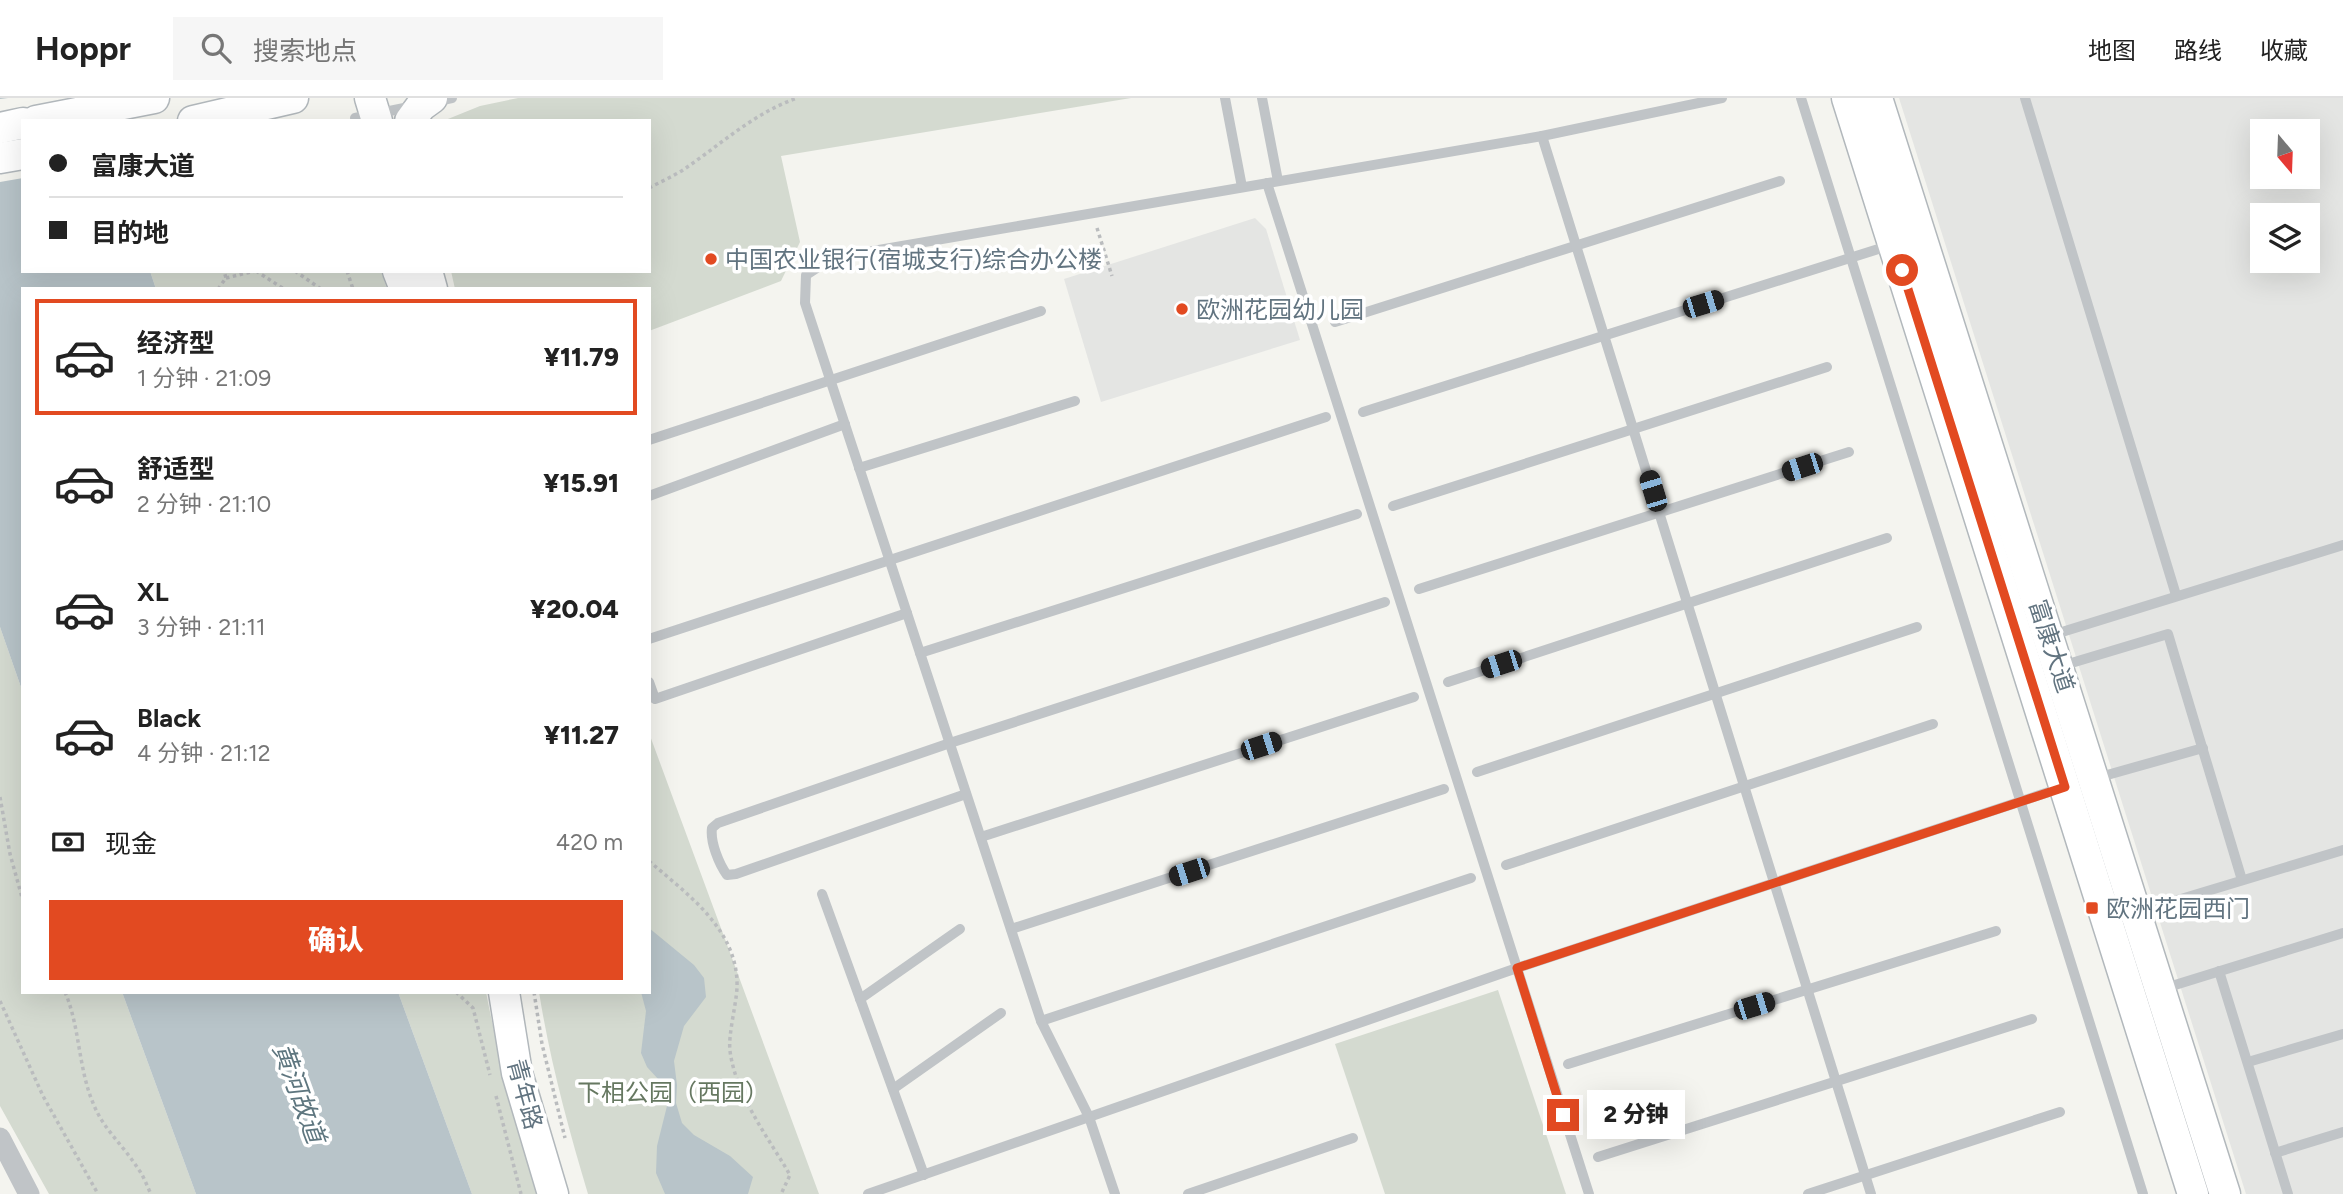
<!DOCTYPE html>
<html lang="zh">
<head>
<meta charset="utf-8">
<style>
	body { margin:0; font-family:Figtree,"Noto Sans SC",sans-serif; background:#f6f6f6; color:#222; height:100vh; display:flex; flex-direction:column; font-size:26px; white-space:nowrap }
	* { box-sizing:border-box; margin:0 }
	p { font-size:23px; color:#767676 }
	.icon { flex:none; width:38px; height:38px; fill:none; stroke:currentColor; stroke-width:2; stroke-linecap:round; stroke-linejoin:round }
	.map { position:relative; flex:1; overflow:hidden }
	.drawer { position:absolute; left:21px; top:189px; width:630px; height:707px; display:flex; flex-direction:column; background:#fff; border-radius:0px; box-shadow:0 7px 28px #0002 }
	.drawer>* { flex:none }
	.guide { position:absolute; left:21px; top:21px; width:630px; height:154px; border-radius:0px; box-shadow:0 7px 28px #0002; display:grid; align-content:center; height:154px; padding:0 28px; background:#fff }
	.needle { width:46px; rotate:161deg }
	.fabs { position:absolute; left:2250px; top:21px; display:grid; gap:14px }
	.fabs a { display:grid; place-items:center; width:70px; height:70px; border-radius:0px; background:#fff; box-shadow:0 7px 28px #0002; font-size:35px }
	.end { position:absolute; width:32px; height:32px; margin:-16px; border:9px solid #e24a21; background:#fff; box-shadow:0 0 0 4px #fff }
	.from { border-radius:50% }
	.bubble { position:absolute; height:49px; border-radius:0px; background:#fff; box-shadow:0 7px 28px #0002; font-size:23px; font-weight:800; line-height:49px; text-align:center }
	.car { position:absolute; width:21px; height:42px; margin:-21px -10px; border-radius:9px; box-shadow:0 0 5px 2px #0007; background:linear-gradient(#222 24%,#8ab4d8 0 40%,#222 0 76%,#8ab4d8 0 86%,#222 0) }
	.guide b { display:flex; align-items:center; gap:24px; height:66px; font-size:26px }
	.guide b+b { border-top:2px solid #e0e0e0 }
	.guide i { width:18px; height:18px; background:#222 }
	ul { padding:12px 0 0; list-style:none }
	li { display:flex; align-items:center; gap:21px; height:116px; margin:0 14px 10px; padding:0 14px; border:4px solid transparent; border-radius:0px }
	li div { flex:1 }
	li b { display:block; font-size:26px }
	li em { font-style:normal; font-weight:800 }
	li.active { border-color:#e24a21 }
	li>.icon { width:63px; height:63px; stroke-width:1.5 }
	.pay { display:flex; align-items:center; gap:18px; height:77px; padding:0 28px; font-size:26px }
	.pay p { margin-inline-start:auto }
	.cta { display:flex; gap:14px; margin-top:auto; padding:14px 28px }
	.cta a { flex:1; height:80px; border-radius:0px; background:#e24a21; color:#fff; font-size:28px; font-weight:800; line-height:80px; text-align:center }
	header { display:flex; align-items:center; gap:42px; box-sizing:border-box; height:98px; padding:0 35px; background:#fff; border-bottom:2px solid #e0e0e0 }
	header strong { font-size:33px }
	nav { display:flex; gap:38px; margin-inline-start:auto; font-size:24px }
	.search { width:490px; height:63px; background:#f6f6f6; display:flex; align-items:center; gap:18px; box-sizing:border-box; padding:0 24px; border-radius:0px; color:#767676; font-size:26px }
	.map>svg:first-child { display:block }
	.built { fill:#e4e5e3; fill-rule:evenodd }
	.green { fill:#d4dad0 }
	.water { fill:#b8c4c9 }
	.pier { fill:#f4f4ef }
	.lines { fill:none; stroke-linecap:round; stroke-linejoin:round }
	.secondary-casing { stroke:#b2b8bc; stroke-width:33 }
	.path { stroke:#babcbe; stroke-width:3.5; stroke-dasharray:3.5 3.5; stroke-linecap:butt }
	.lane { stroke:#c0c4c7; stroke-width:10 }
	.street { stroke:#c0c4c7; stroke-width:21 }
	.secondary { stroke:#fff; stroke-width:30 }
	.route { stroke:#e24a21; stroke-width:9 }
	.poi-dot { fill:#e24a21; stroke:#fff; stroke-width:2.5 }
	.labels { text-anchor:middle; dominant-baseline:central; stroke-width:7; stroke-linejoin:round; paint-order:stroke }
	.poi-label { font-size:24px; fill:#627480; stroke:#fff; text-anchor:start }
	.street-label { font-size:24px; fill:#627480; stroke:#fff }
	.park-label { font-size:24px; fill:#667861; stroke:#fff }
	.water-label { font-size:26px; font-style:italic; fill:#5e767f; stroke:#fff }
</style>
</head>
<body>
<header>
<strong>Hoppr</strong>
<div class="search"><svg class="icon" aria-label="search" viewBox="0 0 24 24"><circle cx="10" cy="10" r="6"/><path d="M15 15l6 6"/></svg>搜索地点</div>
<nav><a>地图</a><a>路线</a><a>收藏</a></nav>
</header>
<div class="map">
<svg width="2343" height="1096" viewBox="0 0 2343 1096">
	<rect width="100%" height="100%" fill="#f4f4ef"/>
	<!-- built -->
	<g class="built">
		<path d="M1899 0H2343V1096H2246ZM2263 33H2308V79H2263ZM2263 117H2308V163H2263Z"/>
		<polygon points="1255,120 1266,131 1300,242 1101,304 1064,181"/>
	</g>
	<!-- green -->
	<g class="green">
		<polygon points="518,0 1131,0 781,58 800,144 781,183 649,233 649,191 455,191 451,173 649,173 649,23 443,23 480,8"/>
		<polygon points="150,173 381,173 387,191 156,191"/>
		<polygon points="0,529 23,595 23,894 122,894 196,1096 49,1096 0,1008"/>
		<path d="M649 635 819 1096H588C568 1029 550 963 539 894H649Z"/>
		<polygon points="1498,892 1566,1096 1385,1096 1335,946"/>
		<path d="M398 894H486C499 963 519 1030 541 1096H472Z"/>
	</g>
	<!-- water -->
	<g class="water">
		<polygon points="0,0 79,0 23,23 23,173 150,173 156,191 23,191 23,595 0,529"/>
		<polygon points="649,830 694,867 704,880 706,899 684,928 674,963 677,987 676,1005 682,1025 694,1037 730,1058 753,1079 748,1096 665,1096 656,1075 657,1048 667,1008 659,982 647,969 641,955 646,913 641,894 649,894"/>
		<polygon points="122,894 398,894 472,1096 196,1096"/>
	</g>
	<!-- pier -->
	<polygon class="pier" points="8,0 83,0 23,23 23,80 0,84 0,1"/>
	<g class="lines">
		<!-- secondary casing -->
		<g class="secondary-casing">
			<g id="secondary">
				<polyline points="370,0 377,23"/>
				<polyline points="1847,0 2193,1096"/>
				<polyline points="1877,0 2225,1096"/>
				<polyline points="36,23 154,0"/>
				<polyline points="193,23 293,0"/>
				<polyline points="410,23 421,8 432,0"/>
				<polyline points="0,30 23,25"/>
				<polyline points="0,60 23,56"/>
				<polyline points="398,173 405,191"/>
				<polyline points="427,173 432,191"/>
				<polyline points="504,894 517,975 553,1096"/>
			</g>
		</g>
		<!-- path -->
		<g class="path">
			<path d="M649 90C660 84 672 79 683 72 720 47 754 15 797 0"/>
			<polyline points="1097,130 1112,178"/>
			<polyline points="256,173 284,191"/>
			<polyline points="295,173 321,191"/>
			<polyline points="347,173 353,191"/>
			<polyline points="226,180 255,173"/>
			<polyline points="218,191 226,180 224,173"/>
			<polyline points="0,699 10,756 23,803"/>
			<path d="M649 763C688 797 739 832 737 890 736 908 728 937 730 953 736 998 768 1039 790 1077L781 1096"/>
			<path d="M65 894C80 929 78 969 93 1005 103 1031 124 1048 139 1072 144 1079 147 1088 151 1096"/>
			<polyline points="456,894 473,910 490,977"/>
			<polyline points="534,894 542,946 565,1040"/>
			<polyline points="0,903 43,998 98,1096"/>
			<polyline points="496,998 521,1096"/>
		</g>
		<!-- lane -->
		<g class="lane">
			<polyline points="1225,0 1242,89"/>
			<polyline points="1262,0 1278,83"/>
			<polyline points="1801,0 2143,1096"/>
			<polyline points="2025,0 2176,497"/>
			<polyline points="433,4 452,0"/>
			<polyline points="355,20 414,8"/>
			<polyline points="1542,38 1722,0"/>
			<polyline points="1267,85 1589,1096"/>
			<polyline points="1335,224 1780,83"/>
			<polyline points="1363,314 1891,147"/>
			<polyline points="649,342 1041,213"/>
			<polyline points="859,370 1075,303"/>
			<polyline points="649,398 845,326"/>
			<polyline points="1393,408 1827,269"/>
			<polyline points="1419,491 1849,354"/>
			<polyline points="2049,538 2343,447"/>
			<polyline points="649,541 1326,319"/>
			<polyline points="920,555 1357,416"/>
			<polyline points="2058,569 2168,536 2242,782"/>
			<polyline points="649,584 655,601 907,515"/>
			<polyline points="1448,584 1887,440"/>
			<polyline points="1477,674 1917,529"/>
			<polyline points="2093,681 2203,650"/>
			<path d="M966 696 736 776 727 777C719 766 710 744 712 730L718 725 950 645 1385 504"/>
			<polyline points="981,739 1414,599"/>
			<polyline points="1506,767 1933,626"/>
			<polyline points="822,796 924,1077"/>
			<polyline points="2138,814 2343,752"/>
			<polyline points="1011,831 1444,691"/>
			<polyline points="2219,873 2288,1096"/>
			<polyline points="2162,891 2343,835"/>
			<polyline points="860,901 960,831"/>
			<polyline points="1041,923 1471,780"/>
			<polyline points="2248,964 2343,936"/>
			<polyline points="1568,966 1996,833"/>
			<polyline points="893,991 1001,915"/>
			<polyline points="2275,1055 2343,1034"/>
			<polyline points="1598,1059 2032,921"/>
			<polyline points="868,1096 1517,870 2061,690"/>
			<polyline points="1115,1096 1089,1019 1041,923 805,205 806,177 832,160 1542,38 1871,1096"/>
			<polyline points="1188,1096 1353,1040"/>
			<polyline points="1808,1096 2060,1014"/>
		</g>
		<!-- street -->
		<polyline class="street" points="0,1040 29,1096"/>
		<!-- secondary -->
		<use href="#secondary" class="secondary"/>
	</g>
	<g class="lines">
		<!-- route -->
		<polyline class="route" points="1563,1017 1517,870 2065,689 1902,172"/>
	</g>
	<!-- markers -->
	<g class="poi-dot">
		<circle cx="711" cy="161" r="7"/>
		<circle cx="1182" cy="211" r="7"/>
		<rect x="2085" y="803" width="14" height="14" rx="3.5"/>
	</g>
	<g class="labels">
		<!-- poi labels -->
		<g class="poi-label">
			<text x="725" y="161">中国农业银行(宿城支行)综合办公楼</text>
			<text x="1196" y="211">欧洲花园幼儿园</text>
			<text x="2106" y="810">欧洲花园西门</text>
		</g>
		<!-- street labels -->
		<g class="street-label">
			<text transform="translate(2052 548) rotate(72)">富康大道</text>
			<text transform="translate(525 996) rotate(75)">青年路</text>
		</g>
		<!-- park labels -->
		<g class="park-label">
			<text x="673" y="994">下相公园（西园）</text>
		</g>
		<!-- water labels -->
		<g class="water-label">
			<text transform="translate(299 995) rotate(70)">黄河故道</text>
		</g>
	</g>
</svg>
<div class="fabs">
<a><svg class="needle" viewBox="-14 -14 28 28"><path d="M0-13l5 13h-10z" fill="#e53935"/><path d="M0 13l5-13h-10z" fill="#767676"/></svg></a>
<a><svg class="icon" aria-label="layers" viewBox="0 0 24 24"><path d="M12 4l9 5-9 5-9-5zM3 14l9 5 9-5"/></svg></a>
</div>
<i class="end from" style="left:1902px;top:172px"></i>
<i class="end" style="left:1563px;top:1017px"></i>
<div class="bubble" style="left:1587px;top:992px;width:98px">2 分钟</div>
<i class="car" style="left:1703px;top:206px;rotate:73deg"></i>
<i class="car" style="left:1802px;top:369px;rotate:252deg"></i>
<i class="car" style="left:1653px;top:393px;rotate:343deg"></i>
<i class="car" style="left:1501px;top:566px;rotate:252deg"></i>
<i class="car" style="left:1261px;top:648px;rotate:72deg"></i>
<i class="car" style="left:1189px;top:774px;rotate:252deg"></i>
<i class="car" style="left:1754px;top:908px;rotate:73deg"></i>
<div class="guide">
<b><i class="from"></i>富康大道</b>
<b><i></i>目的地</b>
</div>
<section class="drawer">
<ul>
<li class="active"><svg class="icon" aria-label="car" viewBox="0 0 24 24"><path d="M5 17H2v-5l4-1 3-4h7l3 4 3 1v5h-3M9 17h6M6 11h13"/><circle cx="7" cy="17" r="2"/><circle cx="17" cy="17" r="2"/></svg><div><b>经济型</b><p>1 分钟 · 21:09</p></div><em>¥11.79</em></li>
<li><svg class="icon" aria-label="car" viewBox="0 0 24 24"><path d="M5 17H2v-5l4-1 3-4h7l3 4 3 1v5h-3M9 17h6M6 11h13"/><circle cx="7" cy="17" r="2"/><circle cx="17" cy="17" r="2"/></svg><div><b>舒适型</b><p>2 分钟 · 21:10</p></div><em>¥15.91</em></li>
<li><svg class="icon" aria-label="car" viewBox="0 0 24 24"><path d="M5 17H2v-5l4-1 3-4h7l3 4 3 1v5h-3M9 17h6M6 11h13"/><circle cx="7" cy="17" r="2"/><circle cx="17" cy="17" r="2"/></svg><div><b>XL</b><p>3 分钟 · 21:11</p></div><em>¥20.04</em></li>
<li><svg class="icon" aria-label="car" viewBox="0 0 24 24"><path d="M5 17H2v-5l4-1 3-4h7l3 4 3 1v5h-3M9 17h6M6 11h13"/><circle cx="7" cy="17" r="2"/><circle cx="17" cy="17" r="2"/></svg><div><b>Black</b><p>4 分钟 · 21:12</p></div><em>¥11.27</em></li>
</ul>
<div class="pay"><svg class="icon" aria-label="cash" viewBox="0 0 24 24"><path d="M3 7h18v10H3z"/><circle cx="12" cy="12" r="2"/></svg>现金<p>420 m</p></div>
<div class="cta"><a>确认</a></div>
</section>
</div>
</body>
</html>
